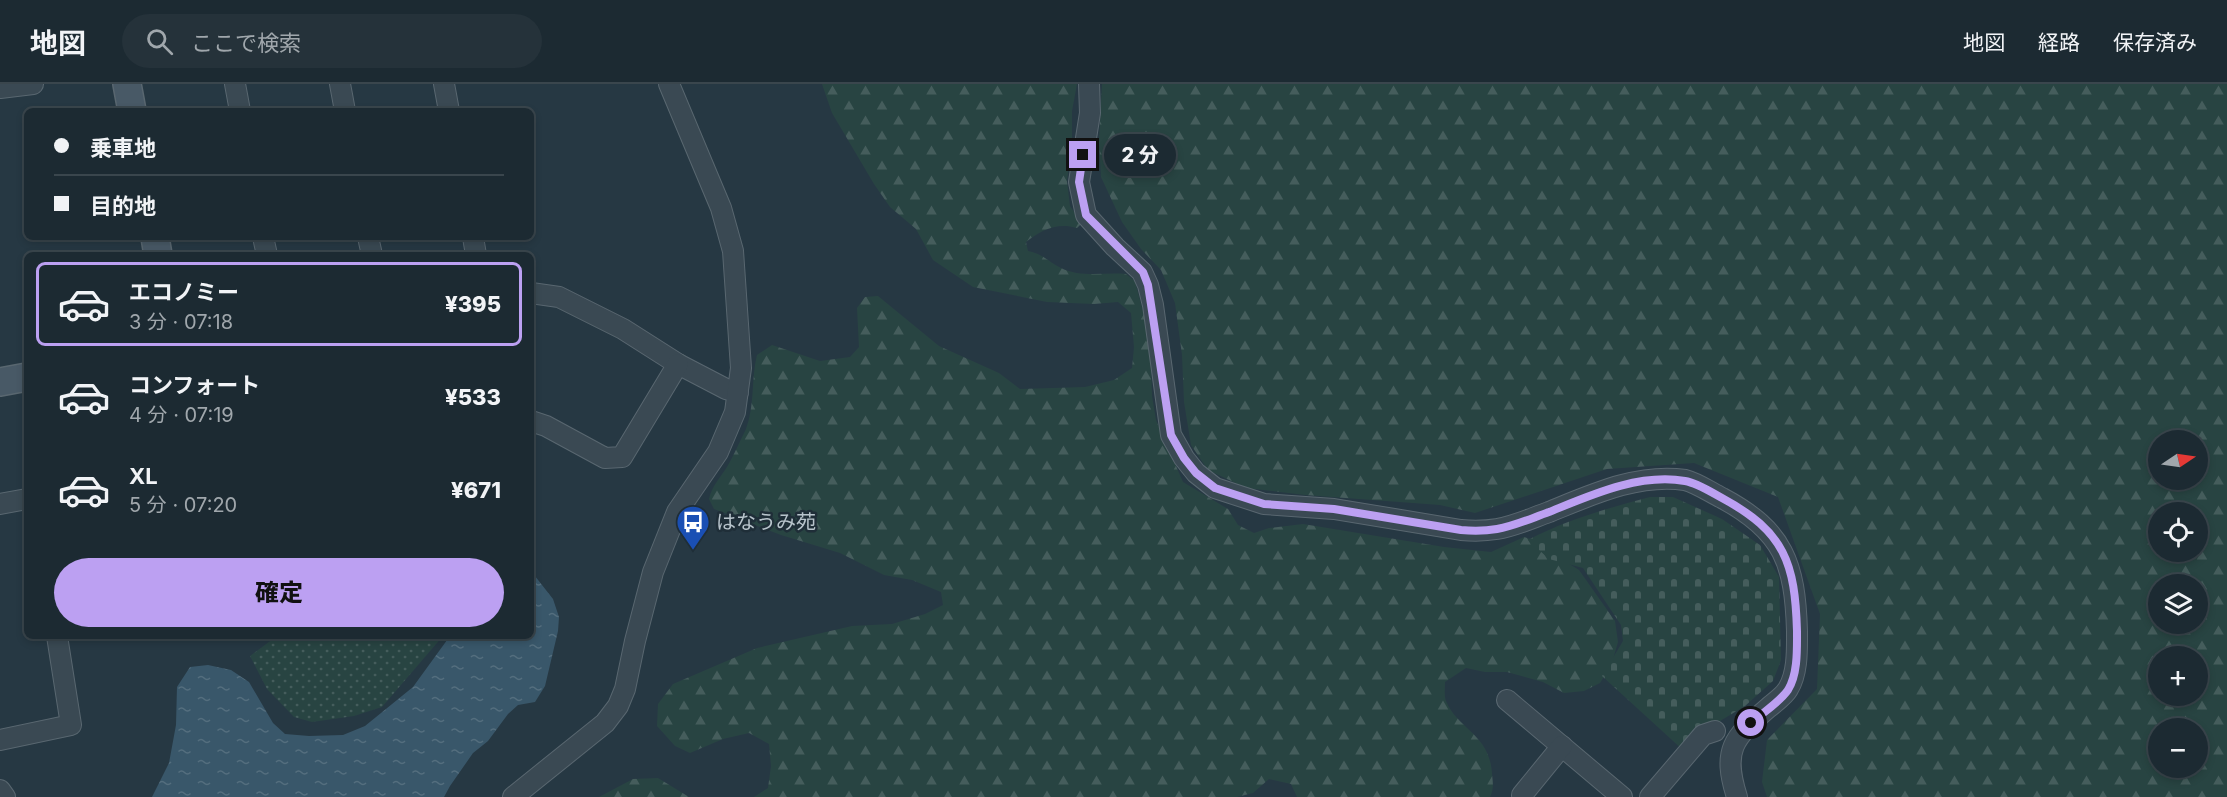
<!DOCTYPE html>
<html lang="ja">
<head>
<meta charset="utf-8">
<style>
	body { margin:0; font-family:Inter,"Noto Sans JP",sans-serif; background:#25323a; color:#f1f3f6; height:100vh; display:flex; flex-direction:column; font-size:22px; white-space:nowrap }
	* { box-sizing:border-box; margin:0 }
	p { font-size:20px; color:#a0a7ac }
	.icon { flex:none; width:33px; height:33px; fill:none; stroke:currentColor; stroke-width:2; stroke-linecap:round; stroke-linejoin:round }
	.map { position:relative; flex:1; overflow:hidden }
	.details { position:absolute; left:24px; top:168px; width:510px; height:387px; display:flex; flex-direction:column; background:#1c2a32; border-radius:9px; box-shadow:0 3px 9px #0003,0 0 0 2px #3a464d }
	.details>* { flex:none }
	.guide { position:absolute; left:24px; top:24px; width:510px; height:132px; border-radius:9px; box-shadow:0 3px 9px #0003,0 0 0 2px #3a464d; display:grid; align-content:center; height:132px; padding:0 30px; background:#1c2a32 }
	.needle { width:39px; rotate:77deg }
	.buttons { position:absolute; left:2148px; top:346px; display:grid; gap:12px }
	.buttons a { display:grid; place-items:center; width:60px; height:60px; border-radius:50%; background:#1c2a32; box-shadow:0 3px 9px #0003,0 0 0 2px #3a464d; font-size:30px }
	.end { position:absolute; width:27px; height:27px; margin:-14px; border:8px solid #bca0f2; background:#111; box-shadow:0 0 0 3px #111 }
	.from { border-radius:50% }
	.bubble { position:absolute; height:42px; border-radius:21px; background:#1c2a32; box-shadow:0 3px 9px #0003,0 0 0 2px #3a464d; font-size:20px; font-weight:800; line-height:42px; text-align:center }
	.guide b { display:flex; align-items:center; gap:21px; height:57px; font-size:22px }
	.guide b+b { border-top:2px solid #3a464d }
	.guide i { width:15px; height:15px; background:#f1f3f6 }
	ul { padding:10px 0 0; list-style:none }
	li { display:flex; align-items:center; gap:18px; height:84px; margin:0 12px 9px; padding:0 18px; border:3px solid transparent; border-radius:9px }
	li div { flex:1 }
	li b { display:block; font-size:22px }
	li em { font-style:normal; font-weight:800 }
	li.current { border-color:#bca0f2 }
	li>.icon { width:54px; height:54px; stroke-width:1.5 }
	.button { display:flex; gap:12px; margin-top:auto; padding:12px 30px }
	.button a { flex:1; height:69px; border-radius:36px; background:#bca0f2; color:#111; font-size:24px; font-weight:800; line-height:69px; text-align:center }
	header { display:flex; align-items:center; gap:36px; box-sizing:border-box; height:84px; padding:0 30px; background:#1c2a32; border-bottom:2px solid #3a464d }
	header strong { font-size:28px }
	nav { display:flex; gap:33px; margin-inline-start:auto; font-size:21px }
	.search { width:420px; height:54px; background:#25323a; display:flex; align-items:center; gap:15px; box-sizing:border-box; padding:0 21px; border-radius:33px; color:#a0a7ac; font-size:22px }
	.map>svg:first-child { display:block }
	.forest { fill:url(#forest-firs); fill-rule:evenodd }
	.cemetery { fill:url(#cemetery-stones) }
	.park { fill:url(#park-dots) }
	.water { fill:url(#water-ripples) }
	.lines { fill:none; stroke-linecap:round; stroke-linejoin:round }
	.street-casing { stroke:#596770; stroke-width:22 }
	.secondary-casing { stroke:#596770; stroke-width:30 }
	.street { stroke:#3a4953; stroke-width:20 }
	.secondary { stroke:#485966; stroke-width:27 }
	.route { stroke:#bca0f2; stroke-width:8 }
	.labels { text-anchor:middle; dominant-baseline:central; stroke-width:5; stroke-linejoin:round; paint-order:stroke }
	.poi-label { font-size:20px; fill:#b8c4cc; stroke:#1f2e38; text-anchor:start }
</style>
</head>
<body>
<header>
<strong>地図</strong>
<div class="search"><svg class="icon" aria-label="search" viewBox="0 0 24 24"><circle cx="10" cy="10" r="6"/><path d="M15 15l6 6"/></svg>ここで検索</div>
<nav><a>地図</a><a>経路</a><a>保存済み</a></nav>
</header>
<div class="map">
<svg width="2227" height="713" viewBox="0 0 2227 713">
	<defs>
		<pattern id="forest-firs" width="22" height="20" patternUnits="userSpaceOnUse" patternTransform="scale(1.5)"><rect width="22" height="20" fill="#284442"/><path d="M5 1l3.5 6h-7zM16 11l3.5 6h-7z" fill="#455d5c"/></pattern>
		<pattern id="cemetery-stones" width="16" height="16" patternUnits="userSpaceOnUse" patternTransform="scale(1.5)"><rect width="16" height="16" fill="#284442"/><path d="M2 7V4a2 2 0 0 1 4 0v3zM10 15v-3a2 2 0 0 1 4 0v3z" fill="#455d5c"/></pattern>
		<pattern id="park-dots" width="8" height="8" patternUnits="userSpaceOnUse" patternTransform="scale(1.5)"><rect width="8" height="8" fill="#284442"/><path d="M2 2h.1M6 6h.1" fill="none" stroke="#455d5c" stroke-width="1.8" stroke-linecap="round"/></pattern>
		<pattern id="water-ripples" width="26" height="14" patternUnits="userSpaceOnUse" patternTransform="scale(1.5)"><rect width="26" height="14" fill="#39576a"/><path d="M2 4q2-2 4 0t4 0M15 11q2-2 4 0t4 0" fill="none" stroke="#546e7e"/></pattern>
	</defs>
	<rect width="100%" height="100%" fill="#263843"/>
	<!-- forest -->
	<g class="forest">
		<path d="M822 0H1077L1072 27V58L1067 97 1070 122 1082 139 1077 144C1057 138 1041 146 1026 158L1028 167C1045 171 1047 177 1061 184 1081 194 1105 188 1126 190L1135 197 1147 243 1151 278 1152 312 1156 336 1183 398 1228 425 1238 441 1254 449 1269 444 1303 440 1444 463 1491 468 1524 453 1537 457 1550 468 1579 486 1615 537 1618 558 1611 582 1600 599 1584 607 1564 609 1543 598 1507 588H1485L1466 584 1445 598C1445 604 1444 612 1446 617 1458 646 1490 650 1492 690 1493 699 1494 705 1490 713H1297L1291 700 1269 695 1253 709 1237 713H754L768 704 771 682 769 660 749 649 723 655 690 669 675 662 657 642 658 620 673 600 757 564 852 542 892 540 925 530 943 521 941 508 912 496 884 491 840 469 781 451 714 425 709 415C712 402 720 394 727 383 734 371 740 357 746 345 755 321 751 295 757 271L772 261 820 277 850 273 859 263 857 224 865 213 878 212 939 262 999 289 1020 305 1085 303 1114 296 1132 284 1134 263 1131 229 1118 218 1094 220 1047 218 973 203 933 176 916 145 890 123 874 100 832 29Z"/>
		<path d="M1102 0H2227V713H1767L1762 698 1767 656 1817 605 1820 530 1778 413 1694 379 1607 385 1475 429 1440 421 1305 411 1246 404 1208 386 1191 361 1184 318 1182 271 1175 219 1161 186 1141 165 1122 138 1101 93 1099 56ZM2158 357H2198V396H2158ZM2158 429H2198V468H2158ZM2158 501H2198V540H2158ZM2158 573H2198V612H2158ZM2158 645H2198V684H2158Z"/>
		<polygon points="658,694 689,713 599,713 633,695"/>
	</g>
	<!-- cemetery -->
	<path class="cemetery" d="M1650 413H1673L1722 435 1760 461 1779 493 1781 576 1773 597 1745 622 1720 637 1684 667 1602 592 1623 557 1621 541 1583 484 1549 475 1528 456C1566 436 1608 424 1650 413Z"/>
	<!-- park -->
	<polygon class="park" points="277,552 443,552 382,623 354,632 312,638 294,633 267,605 250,572"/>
	<!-- water -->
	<polygon class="water" points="531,487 553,515 559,533 558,547 545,602 535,618 518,621 508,630 488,657 473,669 450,702 444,713 152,713 169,679 176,641 177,603 190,583 208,581 231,586 249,598 273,639 285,650 309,652 343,651 365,642 413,603 450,552 531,552"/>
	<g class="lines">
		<!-- street casing -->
		<g class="street-casing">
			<g id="street">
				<polyline points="235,0 240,27"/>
				<polyline points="340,0 345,27"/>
				<polyline points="444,0 449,27"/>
				<path d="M1089 0 1090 29 1079 98 1086 131 1115 163 1142 188 1148 201 1153 221 1171 351 1184 374 1196 389 1215 404 1264 420 1334 425 1461 446C1473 447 1485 447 1497 445 1515 442 1532 434 1549 428 1591 411 1638 389 1685 396 1697 399 1710 408 1722 414 1784 447 1795 480 1797 547 1797 565 1798 589 1788 605 1784 612 1775 618 1768 624 1733 654 1722 666 1737 713"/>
				<polyline points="0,4 33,0"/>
				<polyline points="263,153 267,171"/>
				<polyline points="368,153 372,171"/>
				<polyline points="473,153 476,171"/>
				<polyline points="531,209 559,213 623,245 678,280 726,305 738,308"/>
				<polyline points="531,337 546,342 605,374 622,373 678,280"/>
				<polyline points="0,420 27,415"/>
				<polyline points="1507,616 1622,713"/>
				<polyline points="0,656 71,641 57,552"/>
				<polyline points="0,706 5,713"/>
				<polyline points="1522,711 1562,662"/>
				<polyline points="513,713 605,639 618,622 625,605 635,557 653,488 677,428 718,368 735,328 741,284 733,167 721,124 669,0"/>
				<polyline points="1650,713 1703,651 1715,647"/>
			</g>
		</g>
		<!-- secondary casing -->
		<g class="secondary-casing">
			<g id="secondary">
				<polyline points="127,0 132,27"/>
				<polyline points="155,153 158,171"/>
				<polyline points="0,298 27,293"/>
			</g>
		</g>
		<!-- street -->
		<use href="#street" class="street"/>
		<!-- secondary -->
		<use href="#secondary" class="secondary"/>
	</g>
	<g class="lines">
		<!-- route -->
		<path class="route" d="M1083 71 1079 98 1086 131 1143 188 1148 201 1171 351 1184 374 1196 389 1215 404 1264 420 1334 425 1461 446C1473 447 1485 447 1497 445 1515 442 1532 434 1549 428 1591 411 1639 389 1685 397 1697 399 1711 408 1722 414 1785 448 1795 479 1797 547 1797 565 1798 590 1788 606 1779 619 1762 629 1751 639"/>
	</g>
	<!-- icons -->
	<defs>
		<g id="bus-pin" transform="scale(1.725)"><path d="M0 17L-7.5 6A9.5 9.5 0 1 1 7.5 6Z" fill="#1a4fb4" stroke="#1f2e38"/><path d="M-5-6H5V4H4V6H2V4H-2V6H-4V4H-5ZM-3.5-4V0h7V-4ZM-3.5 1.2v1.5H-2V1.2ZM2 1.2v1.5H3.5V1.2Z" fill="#fff"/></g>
	</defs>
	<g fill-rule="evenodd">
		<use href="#bus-pin" x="693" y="438"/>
	</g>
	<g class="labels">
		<!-- poi labels -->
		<g class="poi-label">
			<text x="716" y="438">はなうみ苑</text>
		</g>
	</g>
</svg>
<div class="buttons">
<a><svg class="needle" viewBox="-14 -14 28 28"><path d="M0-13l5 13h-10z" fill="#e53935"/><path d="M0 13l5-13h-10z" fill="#a0a7ac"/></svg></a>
<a><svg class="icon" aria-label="locate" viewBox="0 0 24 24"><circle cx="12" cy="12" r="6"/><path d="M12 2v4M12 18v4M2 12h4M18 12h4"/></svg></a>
<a><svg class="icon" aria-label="layers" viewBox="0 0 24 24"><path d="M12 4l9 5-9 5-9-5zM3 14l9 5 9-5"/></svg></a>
<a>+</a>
<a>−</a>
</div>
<i class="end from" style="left:1751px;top:639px"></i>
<i class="end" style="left:1083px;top:71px"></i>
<div class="bubble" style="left:1104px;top:50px;width:72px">2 分</div>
<div class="guide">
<b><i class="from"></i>乗車地</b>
<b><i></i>目的地</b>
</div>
<section class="details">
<ul>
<li class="current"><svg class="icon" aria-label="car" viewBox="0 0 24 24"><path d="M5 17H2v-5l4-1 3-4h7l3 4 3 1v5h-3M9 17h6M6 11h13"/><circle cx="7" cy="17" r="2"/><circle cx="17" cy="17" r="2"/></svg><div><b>エコノミー</b><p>3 分 · 07:18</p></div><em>¥395</em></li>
<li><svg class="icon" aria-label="car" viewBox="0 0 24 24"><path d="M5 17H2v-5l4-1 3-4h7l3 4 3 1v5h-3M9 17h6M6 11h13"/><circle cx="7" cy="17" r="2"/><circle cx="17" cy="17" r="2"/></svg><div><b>コンフォート</b><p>4 分 · 07:19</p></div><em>¥533</em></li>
<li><svg class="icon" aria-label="car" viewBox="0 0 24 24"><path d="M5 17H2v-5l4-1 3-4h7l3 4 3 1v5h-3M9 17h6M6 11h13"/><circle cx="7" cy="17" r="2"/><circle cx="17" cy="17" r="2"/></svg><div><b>XL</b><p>5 分 · 07:20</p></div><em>¥671</em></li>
</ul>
<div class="button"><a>確定</a></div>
</section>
</div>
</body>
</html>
